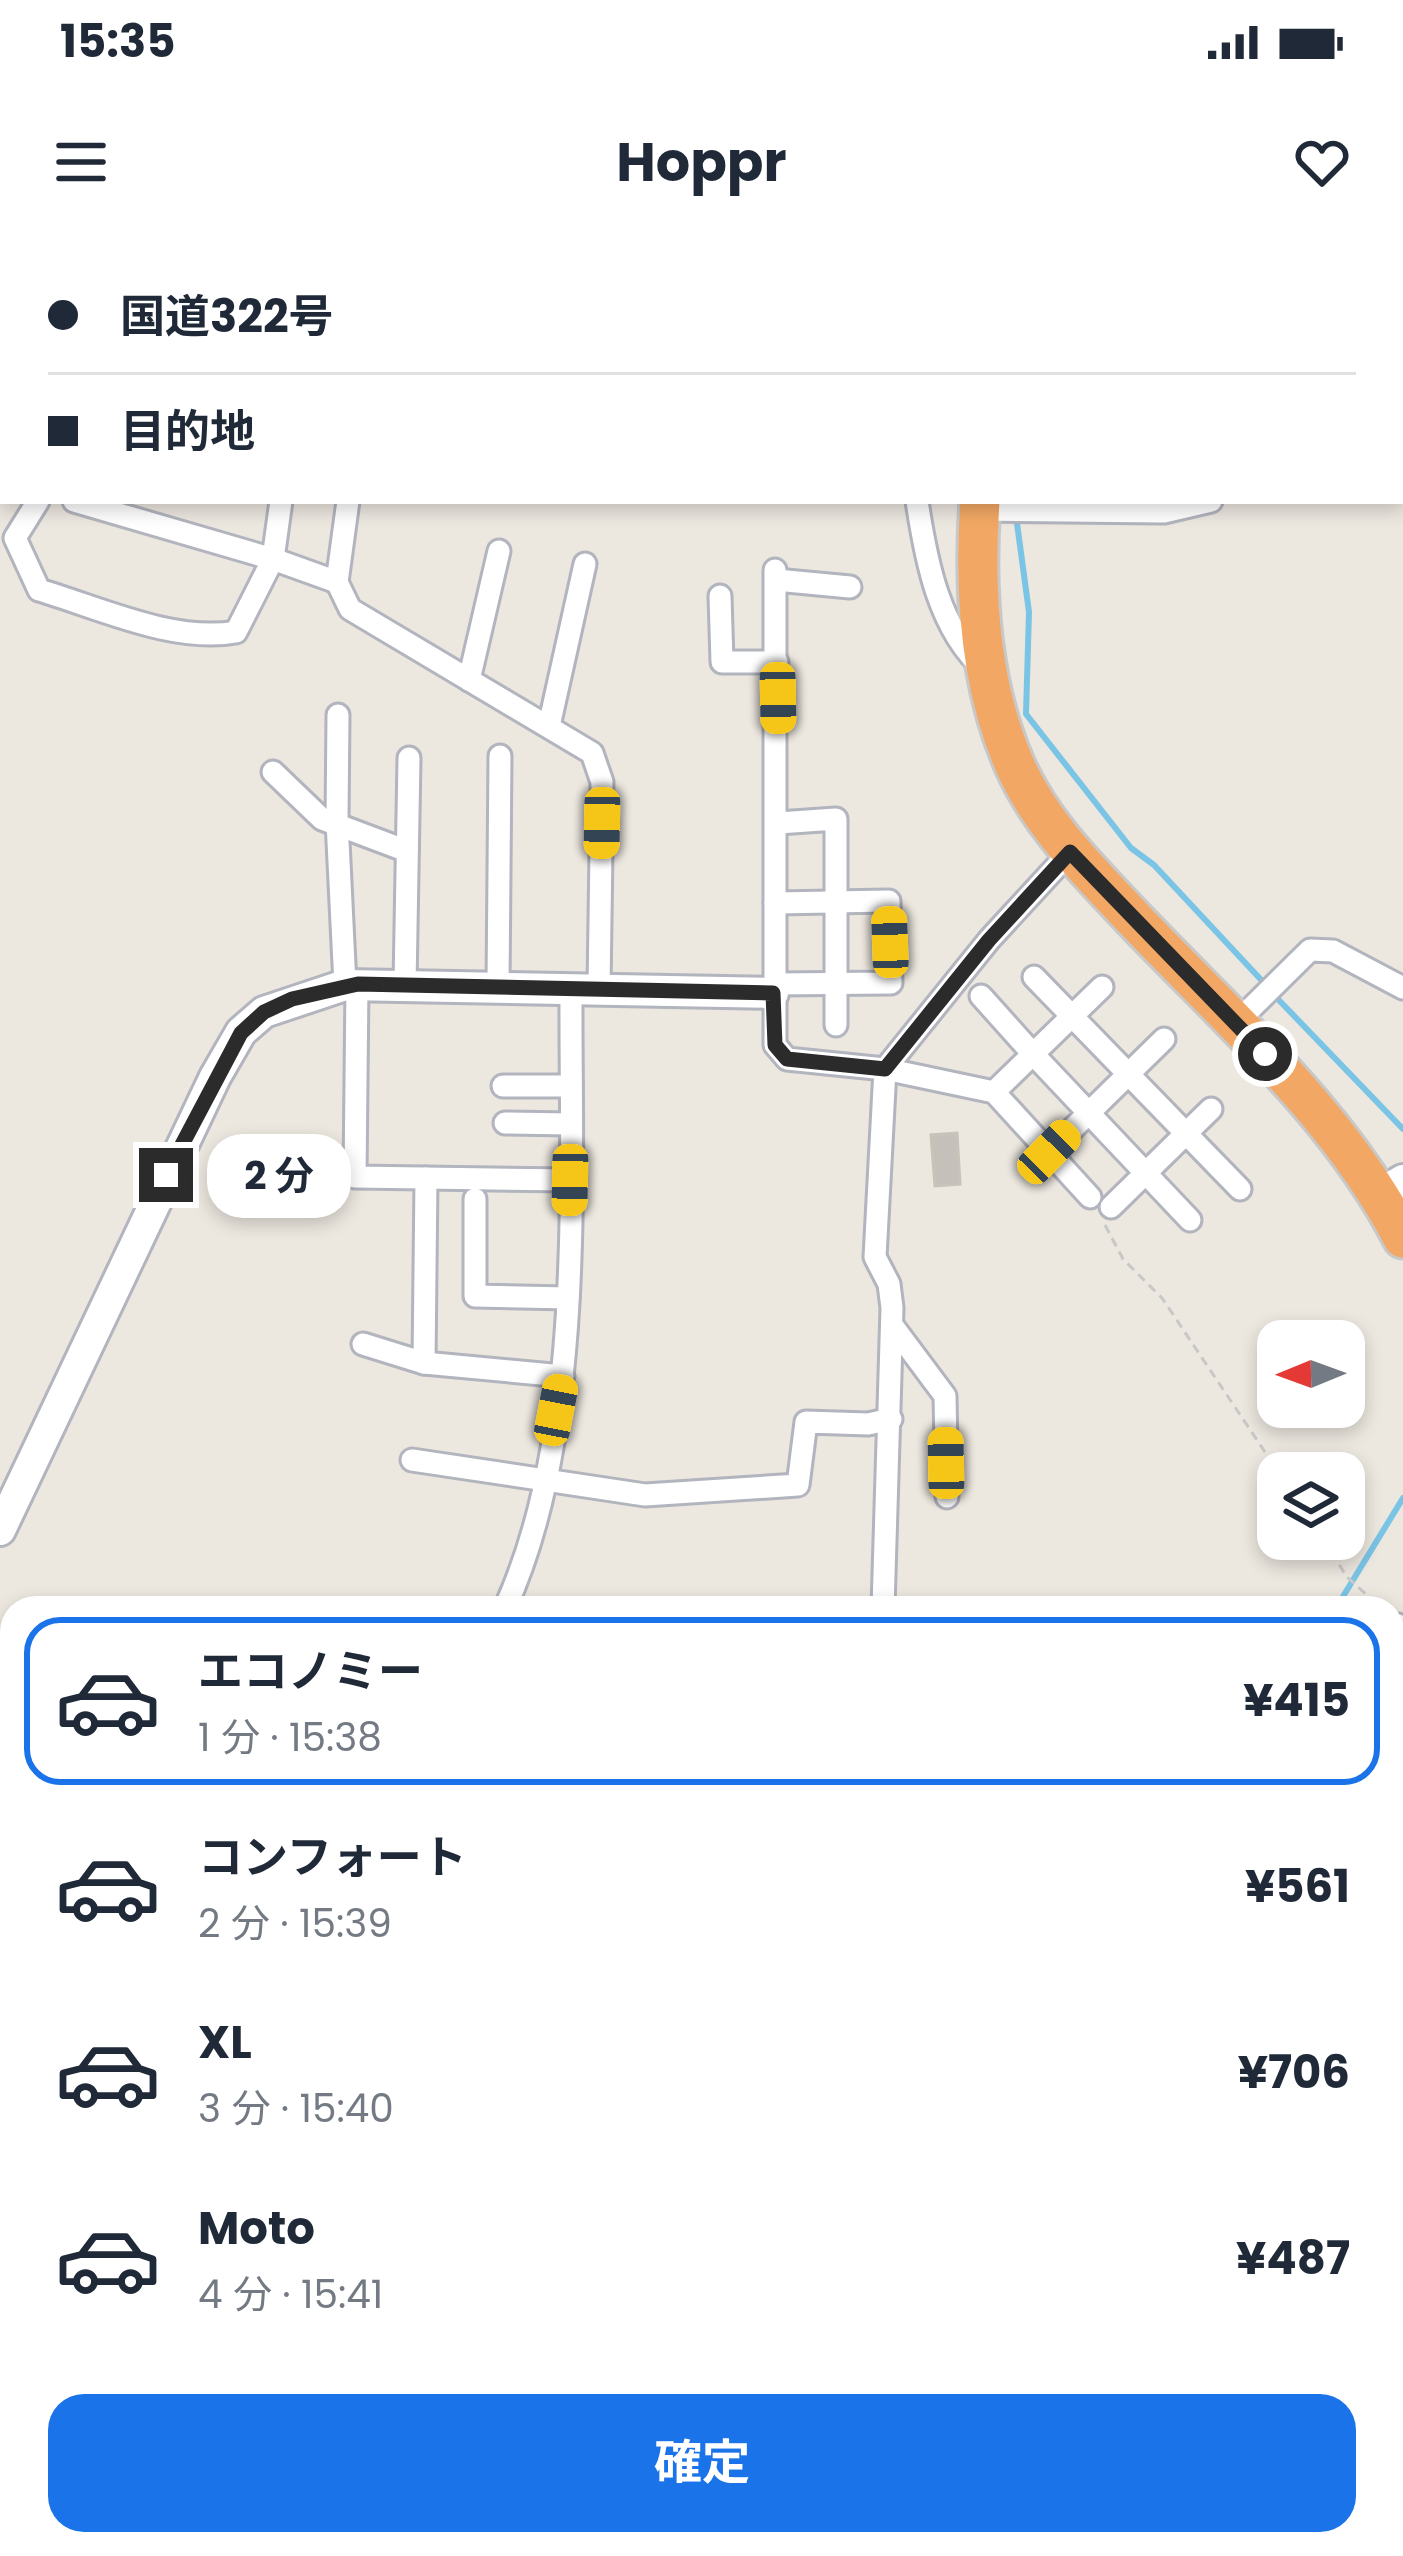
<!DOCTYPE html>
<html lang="ja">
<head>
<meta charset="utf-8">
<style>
	body { margin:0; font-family:Poppins,"Noto Sans JP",sans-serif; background:#f6f6f7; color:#1f2937; height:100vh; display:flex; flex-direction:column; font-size:45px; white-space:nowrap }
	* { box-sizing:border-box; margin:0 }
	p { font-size:39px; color:#747a83 }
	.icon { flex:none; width:66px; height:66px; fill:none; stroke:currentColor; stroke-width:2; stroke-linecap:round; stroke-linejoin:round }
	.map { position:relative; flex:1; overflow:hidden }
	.sheet { position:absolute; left:0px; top:1356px; width:1404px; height:960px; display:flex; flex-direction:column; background:#fff; border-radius:36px 36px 0 0; box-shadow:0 6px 18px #0003 }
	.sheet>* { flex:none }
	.guide { position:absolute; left:0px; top:0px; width:1404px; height:264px; box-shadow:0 6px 18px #0003; display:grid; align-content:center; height:264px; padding:0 48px; background:#fff }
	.needle { width:78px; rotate:269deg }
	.fabs { position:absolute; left:1257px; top:1080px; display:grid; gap:24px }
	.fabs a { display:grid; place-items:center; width:108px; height:108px; border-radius:24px; background:#fff; box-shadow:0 6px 18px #0003; font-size:60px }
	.end { position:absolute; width:54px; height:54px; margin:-27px; border:15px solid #2b2b2b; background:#fff; box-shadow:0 0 0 6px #fff }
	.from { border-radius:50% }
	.bubble { position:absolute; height:84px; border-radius:36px; background:#fff; box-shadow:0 6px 18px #0003; font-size:39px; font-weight:700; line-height:84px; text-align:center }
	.car { position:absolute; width:36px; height:72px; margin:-36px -18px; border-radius:15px; box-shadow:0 0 9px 3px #0007; background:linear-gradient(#f5c518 24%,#345 0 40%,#f5c518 0 76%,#345 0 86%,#f5c518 0) }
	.guide b { display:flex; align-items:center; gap:42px; height:114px; font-size:45px }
	.guide b+b { border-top:3px solid #e0e1e3 }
	.guide i { width:30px; height:30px; background:#1f2937 }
	ul { padding:21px 0 0; list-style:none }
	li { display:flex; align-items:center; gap:36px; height:168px; margin:0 24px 18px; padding:0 24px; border:6px solid transparent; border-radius:36px }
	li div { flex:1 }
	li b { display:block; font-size:45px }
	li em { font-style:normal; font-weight:700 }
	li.on { border-color:#1a73e8 }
	li>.icon { width:108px; height:108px; stroke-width:1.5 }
	.cta { display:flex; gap:24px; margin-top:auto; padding:24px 48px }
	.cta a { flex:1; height:138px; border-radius:36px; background:#1a73e8; color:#fff; font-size:48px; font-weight:700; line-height:138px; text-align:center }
	.status { display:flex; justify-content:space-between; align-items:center; height:84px; padding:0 60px; background:#fff; direction:ltr }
	.status svg { height:33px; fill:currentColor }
	header { display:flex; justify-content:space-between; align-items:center; height:156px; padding:0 48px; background:#fff; font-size:54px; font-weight:700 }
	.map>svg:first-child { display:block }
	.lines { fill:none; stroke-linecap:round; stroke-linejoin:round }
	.stream { stroke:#7ac4e6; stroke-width:6 }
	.building { fill:#c5c1ba; stroke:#c7c3b8; stroke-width:3 }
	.street-casing { stroke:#b2b4be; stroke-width:27 }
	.secondary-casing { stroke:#b2b4be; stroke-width:36 }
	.highway-casing { stroke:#c8c8c8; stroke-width:45 }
	.path { stroke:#c8c8c8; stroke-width:3; stroke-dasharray:9 6; stroke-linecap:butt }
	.street { stroke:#fff; stroke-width:21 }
	.secondary { stroke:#fff; stroke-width:30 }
	.highway { stroke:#f2a864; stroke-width:39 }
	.route { stroke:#2b2b2b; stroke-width:15 }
</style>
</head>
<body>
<div class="status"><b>15:35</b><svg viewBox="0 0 49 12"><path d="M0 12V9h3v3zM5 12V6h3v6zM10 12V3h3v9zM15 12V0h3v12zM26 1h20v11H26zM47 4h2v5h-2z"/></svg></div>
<header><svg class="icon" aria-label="menu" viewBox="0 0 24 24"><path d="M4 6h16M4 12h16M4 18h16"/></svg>Hoppr<svg class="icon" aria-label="heart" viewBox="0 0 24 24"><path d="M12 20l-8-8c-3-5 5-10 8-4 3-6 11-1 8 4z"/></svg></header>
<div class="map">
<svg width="1403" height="2316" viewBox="0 0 1403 2316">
	<rect width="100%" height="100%" fill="#ece7df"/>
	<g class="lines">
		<!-- stream -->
		<g class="stream">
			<polyline points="1016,276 1029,372 1026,474 1131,608 1154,625 1265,744"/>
			<polyline points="1273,754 1403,889"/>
			<polyline points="1336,1368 1403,1258"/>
			<polyline points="3,2210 12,2191"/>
		</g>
	</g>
	<!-- building -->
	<polygon class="building" points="957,893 960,944 935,946 931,895"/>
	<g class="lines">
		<!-- street casing -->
		<g class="street-casing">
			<g id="street">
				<polyline points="299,0 308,3"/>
				<polyline points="995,2 1143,0"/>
				<polyline points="432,3 432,0"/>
				<polyline points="589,3 591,0"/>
				<polyline points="0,68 3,80"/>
				<polyline points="1401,185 1403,184"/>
				<path d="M38 261 15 298 39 350C100 368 173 403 236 392L273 319 337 342"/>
				<polyline points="74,261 273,319 281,261"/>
				<polyline points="348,261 337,342 350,369 592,513 602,542 599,748"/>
				<path d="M917 261C926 321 939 390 985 430"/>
				<polyline points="979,270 1164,272 1211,261"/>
				<polyline points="775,330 775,805 787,819 885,829 994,852 1090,957"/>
				<polyline points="776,340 850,347"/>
				<polyline points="720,356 722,422 777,422"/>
				<polyline points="469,440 499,311"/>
				<polyline points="338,475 337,581 345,745"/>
				<polyline points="549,486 585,324"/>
				<polyline points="273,532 322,579 407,611"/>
				<polyline points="778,583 836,579 836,785"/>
				<polyline points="1034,737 1240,949"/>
				<polyline points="357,744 355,937 570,940"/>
				<polyline points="773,744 891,743 889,661 775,663"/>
				<polyline points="405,745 409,518"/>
				<polyline points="498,746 500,516"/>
				<polyline points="981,756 1033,814 1102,747"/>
				<polyline points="1235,784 1310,710 1333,711 1403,748"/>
				<polyline points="503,846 571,846"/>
				<polyline points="994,852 1033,814 1190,980"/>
				<polyline points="505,883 570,884"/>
				<polyline points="1049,912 1164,799"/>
				<polyline points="475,959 475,1056 568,1058"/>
				<polyline points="1111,967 1211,869"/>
				<polyline points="892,1085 945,1156 947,1257"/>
				<polyline points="363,1104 424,1123 563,1136"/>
				<polyline points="424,1123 426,938"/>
				<polyline points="412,1220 645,1255 798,1245 806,1182 868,1184 891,1179"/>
				<path d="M505 1368C586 1191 570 939 571 747"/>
				<polyline points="883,1368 892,1068 889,1044 875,1017 885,829 989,700 1070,612"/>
				<polyline points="1392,1391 1398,1385"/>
				<polyline points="0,1721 12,1728"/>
				<polyline points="0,2134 12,2114"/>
				<polyline points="0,2265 12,2246"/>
				<polyline points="469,2304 473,2316"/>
				<polyline points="3,2316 12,2288"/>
				<polyline points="143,2316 144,2304"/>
			</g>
		</g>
		<!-- secondary casing -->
		<g class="secondary-casing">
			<g id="secondary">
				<polyline points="1380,954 1403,940"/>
				<polyline points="0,1290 215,837 241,792 264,772 345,745 773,753"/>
				<polyline points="1392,1781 1403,1781"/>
				<polyline points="0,2218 12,2217"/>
				<polyline points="1392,2292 1403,2307"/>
			</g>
		</g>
		<!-- highway casing -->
		<g class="highway-casing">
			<g id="highway">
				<polyline points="995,3 995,0"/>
				<path d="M980 261C974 347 979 441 1013 521 1039 583 1089 631 1134 679 1230 780 1339 874 1403 998"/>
			</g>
		</g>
		<!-- path -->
		<g class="path">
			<polyline points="1354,0 1354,3"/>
			<polyline points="1105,985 1123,1019 1162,1058 1279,1233"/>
			<polyline points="1324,1299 1346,1336 1381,1368"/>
		</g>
		<!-- street -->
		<use href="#street" class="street"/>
		<!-- secondary -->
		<use href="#secondary" class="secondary"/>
		<!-- highway -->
		<use href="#highway" class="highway"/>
	</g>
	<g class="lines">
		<!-- route -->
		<polyline class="route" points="166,935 241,793 264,772 292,759 358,744 773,753 775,805 787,819 885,829 989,700 1070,612 1265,814"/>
	</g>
</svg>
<div class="fabs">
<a><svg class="needle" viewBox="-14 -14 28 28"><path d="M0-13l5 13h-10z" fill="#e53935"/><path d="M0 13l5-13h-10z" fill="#747a83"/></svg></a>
<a><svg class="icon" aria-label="layers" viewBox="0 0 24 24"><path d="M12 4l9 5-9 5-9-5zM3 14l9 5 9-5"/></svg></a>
</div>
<i class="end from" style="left:1265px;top:814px"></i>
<i class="end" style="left:166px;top:935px"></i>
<div class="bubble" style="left:207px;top:894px;width:144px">2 分</div>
<i class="car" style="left:778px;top:458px;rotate:179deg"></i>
<i class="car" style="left:602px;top:583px;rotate:181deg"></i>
<i class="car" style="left:890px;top:702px;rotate:358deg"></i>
<i class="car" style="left:1049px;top:912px;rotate:44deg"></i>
<i class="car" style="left:570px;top:940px;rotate:181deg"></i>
<i class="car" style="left:556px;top:1170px;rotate:11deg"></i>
<i class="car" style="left:946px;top:1223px;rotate:359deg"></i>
<div class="guide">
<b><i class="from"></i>国道322号</b>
<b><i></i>目的地</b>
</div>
<section class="sheet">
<ul>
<li class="on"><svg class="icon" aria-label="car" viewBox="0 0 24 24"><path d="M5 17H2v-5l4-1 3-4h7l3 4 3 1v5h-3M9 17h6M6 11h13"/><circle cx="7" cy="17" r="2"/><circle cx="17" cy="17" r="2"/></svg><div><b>エコノミー</b><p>1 分 · 15:38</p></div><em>¥415</em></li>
<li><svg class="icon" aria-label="car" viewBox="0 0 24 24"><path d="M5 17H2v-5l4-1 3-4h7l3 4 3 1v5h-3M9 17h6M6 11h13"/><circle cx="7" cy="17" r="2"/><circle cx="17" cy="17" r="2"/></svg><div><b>コンフォート</b><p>2 分 · 15:39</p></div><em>¥561</em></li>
<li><svg class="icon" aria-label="car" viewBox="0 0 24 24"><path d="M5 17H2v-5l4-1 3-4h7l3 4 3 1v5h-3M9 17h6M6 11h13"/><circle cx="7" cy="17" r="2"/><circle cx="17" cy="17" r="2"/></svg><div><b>XL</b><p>3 分 · 15:40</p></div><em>¥706</em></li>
<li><svg class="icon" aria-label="car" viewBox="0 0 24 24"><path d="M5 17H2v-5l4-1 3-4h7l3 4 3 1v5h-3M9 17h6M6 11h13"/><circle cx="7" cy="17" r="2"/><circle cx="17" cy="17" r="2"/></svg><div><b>Moto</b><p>4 分 · 15:41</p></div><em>¥487</em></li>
</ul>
<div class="cta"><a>確定</a></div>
</section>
</div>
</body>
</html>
